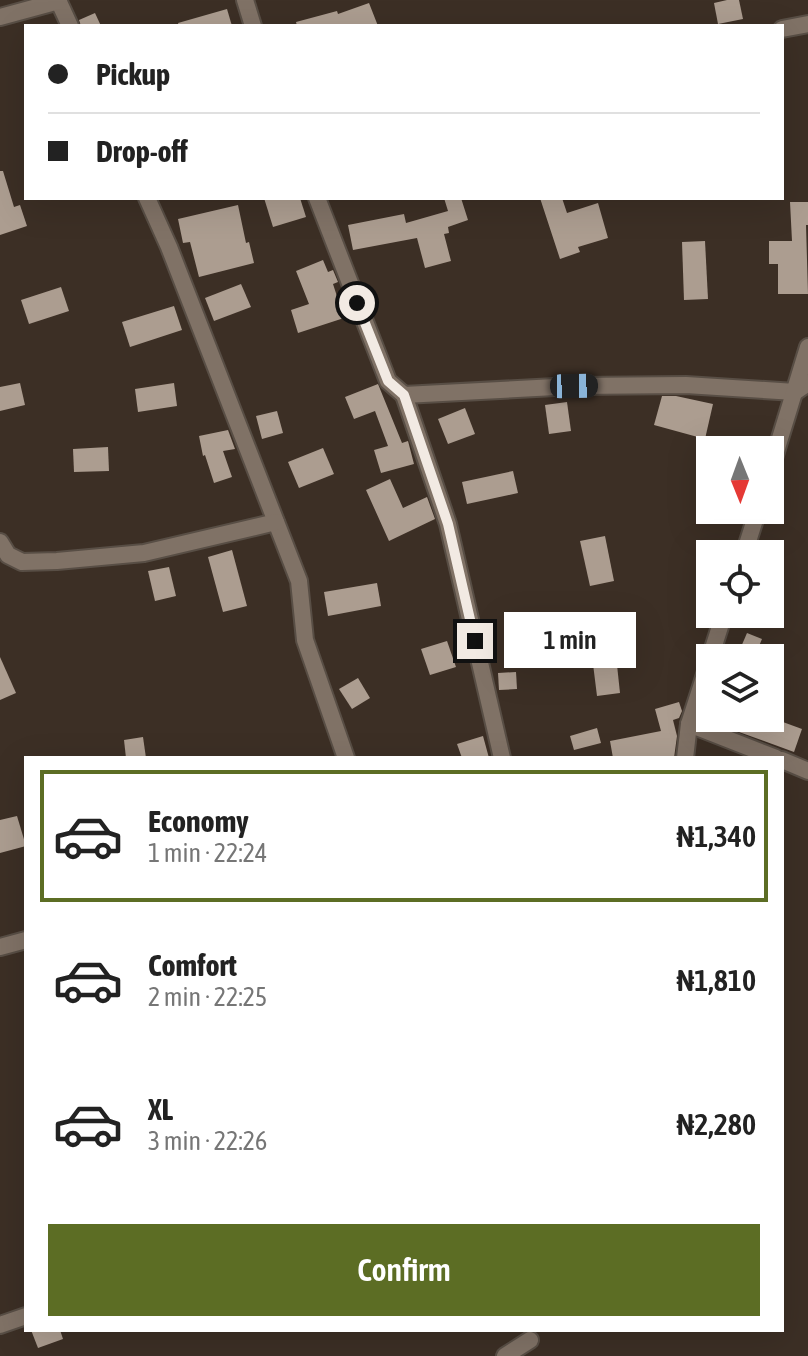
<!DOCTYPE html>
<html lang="en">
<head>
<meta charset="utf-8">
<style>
	body { margin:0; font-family:"Asap Condensed",sans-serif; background:#f2f2f2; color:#222; height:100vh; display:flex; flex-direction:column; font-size:30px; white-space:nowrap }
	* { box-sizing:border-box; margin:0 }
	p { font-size:26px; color:#767676 }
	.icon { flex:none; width:44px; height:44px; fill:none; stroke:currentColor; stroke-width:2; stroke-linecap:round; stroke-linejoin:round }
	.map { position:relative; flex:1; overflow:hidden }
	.drawer { position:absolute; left:24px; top:756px; width:760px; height:576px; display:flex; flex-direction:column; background:#fff; border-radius:0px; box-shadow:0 8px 32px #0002 }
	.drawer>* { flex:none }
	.banner { position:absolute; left:24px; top:24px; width:760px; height:176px; border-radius:0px; box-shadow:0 8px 32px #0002; display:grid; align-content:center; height:176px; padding:0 24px; background:#fff }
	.needle { width:52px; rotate:179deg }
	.tools { position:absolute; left:696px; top:436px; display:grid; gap:16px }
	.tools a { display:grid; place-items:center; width:88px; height:88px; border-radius:0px; background:#fff; box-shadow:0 8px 32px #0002; font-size:40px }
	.end { position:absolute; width:36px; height:36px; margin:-18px; border:10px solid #f2eae3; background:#111; box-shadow:0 0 0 4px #111 }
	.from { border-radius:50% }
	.bubble { position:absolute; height:56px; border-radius:0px; background:#fff; box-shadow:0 8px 32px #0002; font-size:26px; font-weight:600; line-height:56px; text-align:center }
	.car { position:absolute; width:24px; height:48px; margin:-24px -12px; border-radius:10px; box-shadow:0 0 6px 2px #0007; background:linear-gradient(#222 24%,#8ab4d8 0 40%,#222 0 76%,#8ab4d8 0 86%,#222 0) }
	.banner b { display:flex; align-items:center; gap:28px; height:76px; font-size:30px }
	.banner b+b { border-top:2px solid #e0e0e0 }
	.banner i { width:20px; height:20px; background:#222 }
	ul { padding:14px 0 0; list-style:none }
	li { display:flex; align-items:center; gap:24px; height:132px; margin:0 16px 12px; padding:0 8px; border:4px solid transparent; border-radius:0px }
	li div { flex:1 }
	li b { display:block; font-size:30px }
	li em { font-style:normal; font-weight:600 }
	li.current { border-color:#5c6d24 }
	li>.icon { width:72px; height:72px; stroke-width:1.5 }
	.action { display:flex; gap:16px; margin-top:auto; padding:16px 24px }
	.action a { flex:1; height:92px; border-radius:0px; background:#5c6d24; color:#fff; font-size:32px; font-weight:600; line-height:92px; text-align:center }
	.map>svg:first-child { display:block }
	.building { fill:#ac9d90 }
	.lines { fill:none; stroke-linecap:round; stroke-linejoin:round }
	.minor-casing { stroke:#584e45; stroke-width:20 }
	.minor { stroke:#807266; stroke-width:16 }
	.route { stroke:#f2eae3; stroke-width:10 }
</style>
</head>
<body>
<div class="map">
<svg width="808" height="1356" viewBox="0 0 808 1356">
	<rect width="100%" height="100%" fill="#3c2f25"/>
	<!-- building -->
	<g class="building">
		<polygon points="727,0 739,0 743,19 718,24 714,3"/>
		<polygon points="369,3 378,26 297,26 296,22 337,11 338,14"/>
		<polygon points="227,9 232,26 179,26 178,23"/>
		<polygon points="95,13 101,26 81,26 79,20"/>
		<polygon points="0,171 3,171 14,207 20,205 27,226 0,235"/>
		<polygon points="264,198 300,198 306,217 273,227"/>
		<polygon points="444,198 461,198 468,220 448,227 449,233 444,234 451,261 425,268 417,238 353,250 348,225 404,214 406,223 448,211"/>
		<polygon points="540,198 562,198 567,213 598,203 608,238 578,247 580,252 560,259"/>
		<polygon points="790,202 808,202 808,225 806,225 808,294 778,294 778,264 769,264 769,241 792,241"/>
		<polygon points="238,205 246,243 249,242 254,263 199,277 190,242 183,243 178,219"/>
		<polygon points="705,241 708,299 684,300 682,242"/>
		<polygon points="323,260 328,272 333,270 338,282 333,284 344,318 298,333 291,310 309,304 296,271"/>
		<polygon points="241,284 251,307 214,321 205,298"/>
		<polygon points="61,287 69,311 29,324 21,300"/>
		<polygon points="174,306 182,330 130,347 122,322"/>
		<polygon points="20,383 25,405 0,411 0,387"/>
		<polygon points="174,383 177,406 138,412 135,389"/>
		<polygon points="378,384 402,443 408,441 414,464 381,473 374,450 388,446 375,411 354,419 345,397"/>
		<polygon points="662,396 676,396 713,404 705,439 654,425"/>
		<polygon points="567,402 571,431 549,434 545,405"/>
		<polygon points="465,408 475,434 448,444 438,419"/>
		<polygon points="277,411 283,433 262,439 256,416"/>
		<polygon points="228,430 235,449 223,451 232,477 214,483 205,455 203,456 199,436"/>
		<polygon points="108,447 109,471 74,472 73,449"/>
		<polygon points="323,448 334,474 299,488 288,462"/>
		<polygon points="513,471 518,493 467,504 462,482"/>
		<polygon points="390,479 403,508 427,497 435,519 389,541 366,490"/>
		<polygon points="605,536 614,581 590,586 580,541"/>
		<polygon points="232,550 247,606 223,612 208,557"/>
		<polygon points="169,567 176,596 155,601 148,571"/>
		<polygon points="377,583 381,606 328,616 324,592"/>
		<polygon points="747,633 762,639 756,653 741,647"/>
		<polygon points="614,637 620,693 597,696 590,640"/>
		<polygon points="447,641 456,667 430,675 421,649"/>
		<polygon points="0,657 16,693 0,700"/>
		<polygon points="516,672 517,689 499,690 498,673"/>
		<polygon points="358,678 370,698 352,709 339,689"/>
		<polygon points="679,702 682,711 679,718 673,720 677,736 674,758 613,758 610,741 661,731 655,709"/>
		<polygon points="744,718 772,718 802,729 794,752 739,732"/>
		<polygon points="597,728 601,743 574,750 570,736"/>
		<polygon points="483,736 489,758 462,758 457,744"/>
		<polygon points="143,737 146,758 126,758 124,740"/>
		<polygon points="17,816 26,846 0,853 0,820"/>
		<polygon points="31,1330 60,1330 63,1339 38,1348"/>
	</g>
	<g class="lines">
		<!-- minor casing -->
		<g class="minor-casing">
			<g id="minor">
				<polyline points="58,0 70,26"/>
				<polyline points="245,0 253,26"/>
				<polyline points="0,17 59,1"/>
				<polyline points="782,29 808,24"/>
				<polyline points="147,198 169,247 299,581 305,640 346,758"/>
				<polyline points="317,198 388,381 404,395 574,386 686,385 795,392 808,383"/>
				<polyline points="404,395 448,524 502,758"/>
				<polyline points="770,471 808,347"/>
				<polyline points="0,542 8,555 22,562 57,561 144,553 276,522"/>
				<polyline points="744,554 758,510"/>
				<polyline points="710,658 724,614"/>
				<polyline points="689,724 776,758"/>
				<polyline points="685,758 689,724 710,659"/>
				<polyline points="782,760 808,771"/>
				<polyline points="0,947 26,940"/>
				<polyline points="0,1325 26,1316"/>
				<polyline points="505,1356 530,1340"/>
			</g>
		</g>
		<!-- minor -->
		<use href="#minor" class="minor"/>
	</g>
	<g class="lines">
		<!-- route -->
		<polyline class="route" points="357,303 388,381 404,395 448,524 475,641"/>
	</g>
</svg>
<div class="tools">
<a><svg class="needle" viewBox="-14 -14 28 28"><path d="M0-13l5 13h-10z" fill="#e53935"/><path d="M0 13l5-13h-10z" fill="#767676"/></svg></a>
<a><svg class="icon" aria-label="locate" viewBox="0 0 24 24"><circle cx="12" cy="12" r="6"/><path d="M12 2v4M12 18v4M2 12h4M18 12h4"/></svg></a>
<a><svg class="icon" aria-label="layers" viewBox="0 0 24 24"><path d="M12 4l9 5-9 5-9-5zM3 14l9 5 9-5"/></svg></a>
</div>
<i class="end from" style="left:357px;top:303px"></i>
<i class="end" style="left:475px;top:641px"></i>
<div class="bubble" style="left:504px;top:612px;width:132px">1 min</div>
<i class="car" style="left:574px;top:386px;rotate:89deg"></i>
<div class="banner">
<b><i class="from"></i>Pickup</b>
<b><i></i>Drop-off</b>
</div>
<section class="drawer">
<ul>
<li class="current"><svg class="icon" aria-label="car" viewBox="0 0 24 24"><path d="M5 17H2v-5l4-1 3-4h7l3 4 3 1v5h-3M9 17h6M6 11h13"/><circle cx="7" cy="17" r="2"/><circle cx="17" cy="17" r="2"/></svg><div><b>Economy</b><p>1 min · 22:24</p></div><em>₦1,340</em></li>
<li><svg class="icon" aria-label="car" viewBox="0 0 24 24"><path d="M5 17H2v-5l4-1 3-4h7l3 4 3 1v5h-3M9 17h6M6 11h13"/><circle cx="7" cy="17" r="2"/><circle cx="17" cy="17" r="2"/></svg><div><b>Comfort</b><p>2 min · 22:25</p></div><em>₦1,810</em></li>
<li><svg class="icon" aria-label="car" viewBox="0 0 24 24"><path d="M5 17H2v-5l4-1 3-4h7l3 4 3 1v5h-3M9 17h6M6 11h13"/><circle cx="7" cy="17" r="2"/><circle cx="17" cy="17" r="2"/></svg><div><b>XL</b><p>3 min · 22:26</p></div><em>₦2,280</em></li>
</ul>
<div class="action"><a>Confirm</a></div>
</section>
</div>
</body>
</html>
